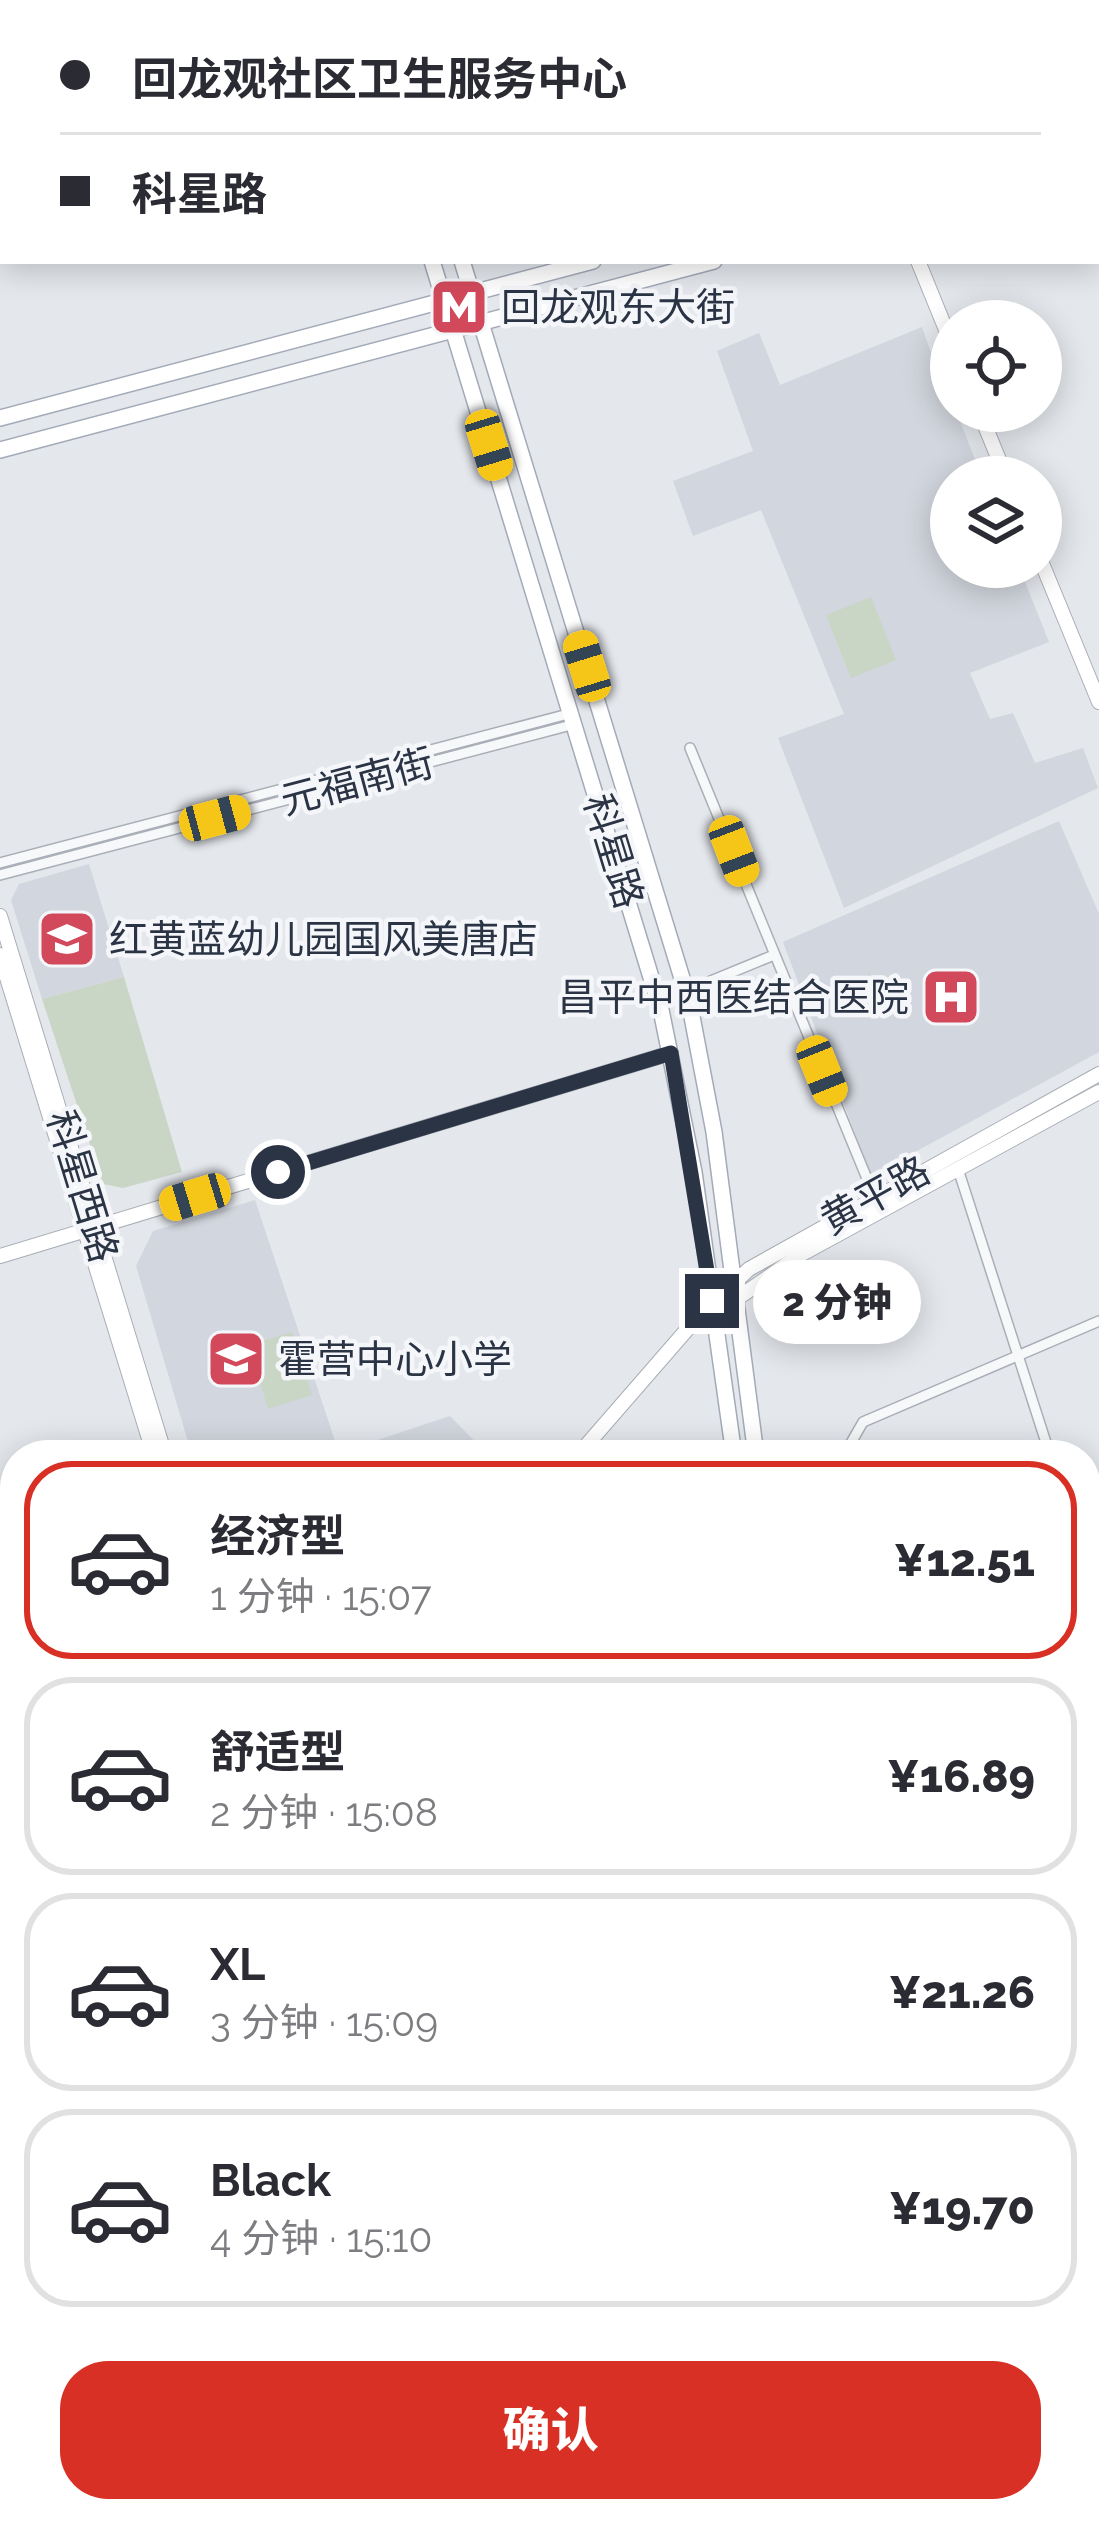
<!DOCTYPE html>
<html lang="zh">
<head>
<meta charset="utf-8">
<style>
	body { margin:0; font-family:Raleway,"Noto Sans SC",sans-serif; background:#f7f7f7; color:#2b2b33; height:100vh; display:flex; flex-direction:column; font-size:45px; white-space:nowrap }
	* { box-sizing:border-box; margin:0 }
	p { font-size:39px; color:#7c7c81 }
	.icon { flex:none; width:66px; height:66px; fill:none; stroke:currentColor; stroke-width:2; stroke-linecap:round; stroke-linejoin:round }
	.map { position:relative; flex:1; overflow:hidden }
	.side { position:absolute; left:0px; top:1440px; width:1101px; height:1083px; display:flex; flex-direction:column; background:#fff; border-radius:48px 48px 0 0; box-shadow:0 6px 30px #0003 }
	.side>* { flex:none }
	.banner { position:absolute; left:0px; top:0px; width:1101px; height:264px; box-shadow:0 6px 30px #0003; display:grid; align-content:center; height:264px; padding:0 60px; background:#fff }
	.fabs { position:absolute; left:930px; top:300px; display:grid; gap:24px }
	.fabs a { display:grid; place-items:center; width:132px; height:132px; border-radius:50%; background:#fff; box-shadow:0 6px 30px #0003; font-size:60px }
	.end { position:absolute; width:54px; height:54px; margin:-27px; border:15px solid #2b3445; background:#fff; box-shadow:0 0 0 6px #fff }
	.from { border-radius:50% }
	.bubble { position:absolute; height:84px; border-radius:42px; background:#fff; box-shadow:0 6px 30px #0003; font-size:39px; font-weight:800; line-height:84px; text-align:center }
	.car { position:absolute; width:36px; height:72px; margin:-36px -18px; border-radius:15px; box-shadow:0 0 9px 3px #0007; background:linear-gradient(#f5c518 24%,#345 0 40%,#f5c518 0 76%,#345 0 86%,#f5c518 0) }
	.banner b { display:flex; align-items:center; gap:42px; height:114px; font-size:45px }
	.banner b+b { border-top:3px solid #e1e1e2 }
	.banner i { width:30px; height:30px; background:#2b2b33 }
	ul { padding:21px 0 0; list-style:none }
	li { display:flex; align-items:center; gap:36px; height:198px; margin:0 24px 18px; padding:0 36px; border:6px solid #e1e1e2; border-radius:48px }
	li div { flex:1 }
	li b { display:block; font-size:45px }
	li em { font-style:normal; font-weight:800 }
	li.active { border-color:#d93025 }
	li>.icon { width:108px; height:108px; stroke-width:1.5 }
	.action { display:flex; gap:24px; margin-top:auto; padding:24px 60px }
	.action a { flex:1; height:138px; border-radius:48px; background:#d93025; color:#fff; font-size:48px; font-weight:800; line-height:138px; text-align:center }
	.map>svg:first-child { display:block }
	.built { fill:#d2d6de }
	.green { fill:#c9d6c5 }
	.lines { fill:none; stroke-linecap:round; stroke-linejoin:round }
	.street-casing { stroke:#a9aeb7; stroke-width:12 }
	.secondary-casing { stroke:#a9aeb7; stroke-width:16 }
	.primary-casing { stroke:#a3abb8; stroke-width:18 }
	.street { stroke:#f7f8fa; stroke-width:9 }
	.secondary { stroke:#fff; stroke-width:14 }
	.primary { stroke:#fff; stroke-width:15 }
	.rail { stroke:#7d8696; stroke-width:3; stroke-dasharray:6 12; stroke-linecap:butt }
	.route { stroke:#2b3445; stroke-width:15 }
	.labels { text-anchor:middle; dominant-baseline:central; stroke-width:9; stroke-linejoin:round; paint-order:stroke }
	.poi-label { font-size:39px; fill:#2b3445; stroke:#f4f6f9; text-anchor:start }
	.street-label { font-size:39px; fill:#2b3445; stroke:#f4f6f9 }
</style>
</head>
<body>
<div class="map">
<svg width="1099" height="2521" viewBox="0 0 1099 2521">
	<rect width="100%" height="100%" fill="#e4e7ec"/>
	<!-- built -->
	<g class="built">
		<polygon points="922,327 951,411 956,411 982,477 951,477 951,567 1019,567 1049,642 970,673 990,719 1013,713 1035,763 1083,748 1098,788 844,908 778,738 844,714 761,510 693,536 673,481 753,451 717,351 759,333 780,385"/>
		<polygon points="1059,821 1099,914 1099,1052 871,1176 783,942"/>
		<polygon points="89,864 124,977 42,999 11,900 19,884"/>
		<polygon points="255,1200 339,1453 450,1416 488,1455 192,1455 136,1266 153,1231"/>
		<polygon points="1099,1899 1099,2028 1086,2030 1086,1901"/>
		<polygon points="1099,2148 1099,2340 1086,2303 1086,2151"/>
	</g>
	<!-- green -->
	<g class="green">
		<polygon points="871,597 896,660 851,678 826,615"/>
		<polygon points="124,977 182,1172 123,1188 103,1184 42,999"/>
		<polygon points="292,1332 312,1395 268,1409 249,1345"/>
	</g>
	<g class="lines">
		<!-- street casing -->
		<g class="street-casing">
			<g id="street">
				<polyline points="690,748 877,1203"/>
				<polyline points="0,863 572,713"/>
				<polyline points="0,875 575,724"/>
				<polyline points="701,985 774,955"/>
				<polyline points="958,1169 1050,1455"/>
				<polyline points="844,1455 863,1422 1099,1321"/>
				<polyline points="1086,1520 1099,1516"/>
				<polyline points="1086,1568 1099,1609"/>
				<polyline points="0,1884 15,1881"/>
				<polyline points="233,2508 236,2521"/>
				<polyline points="715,2508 718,2521"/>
				<polyline points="902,2508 905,2521"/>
				<polyline points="158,2521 178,2508"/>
			</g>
		</g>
		<!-- secondary casing -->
		<g class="secondary-casing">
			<g id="secondary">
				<polyline points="811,0 812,3"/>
				<polyline points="918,261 951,342"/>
				<polyline points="979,411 1006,477"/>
				<polyline points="1041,561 1099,702"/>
				<polyline points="0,916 165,1455"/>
				<polyline points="0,955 154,1455"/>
				<polyline points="0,1256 671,1053"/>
				<polyline points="709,1318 800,1255 1099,1092"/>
				<polyline points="578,1455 697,1318 749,1269 1099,1074"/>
				<polyline points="0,1653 15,1650"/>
				<polyline points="0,2131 15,2113"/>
			</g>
		</g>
		<!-- primary casing -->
		<g class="primary-casing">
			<g id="primary">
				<polyline points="351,0 352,3"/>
				<polyline points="381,0 382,3"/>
				<polyline points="1098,109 1099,109"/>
				<polyline points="1098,142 1099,142"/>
				<polyline points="432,261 661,1010 694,1172 734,1455"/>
				<polyline points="462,261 689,1001 714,1132 756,1455"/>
				<polyline points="0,418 593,261"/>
				<polyline points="0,450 714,261"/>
				<polyline points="1086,2444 1099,2480"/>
				<polyline points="1086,2501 1093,2521"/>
			</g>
		</g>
		<!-- street -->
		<use href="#street" class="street"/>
		<!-- secondary -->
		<use href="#secondary" class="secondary"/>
		<!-- primary -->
		<use href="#primary" class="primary"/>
		<!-- rail -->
		<g class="rail">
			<polyline points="1086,1880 1099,1878"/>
			<polyline points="1086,1913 1099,1911"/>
			<polyline points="0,2096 15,2093"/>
			<polyline points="0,2129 15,2126"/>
		</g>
	</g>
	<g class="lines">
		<!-- route -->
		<polyline class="route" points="278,1172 671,1053 712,1301"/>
	</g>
	<!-- icons -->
	<defs>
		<g id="metro-square" transform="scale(3)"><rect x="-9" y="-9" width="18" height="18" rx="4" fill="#d1495b" stroke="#f4f6f9"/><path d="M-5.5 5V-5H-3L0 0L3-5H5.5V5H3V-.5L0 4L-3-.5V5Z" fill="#fff"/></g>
		<g id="school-square" transform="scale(3)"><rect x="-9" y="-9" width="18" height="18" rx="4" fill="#d1495b" stroke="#f4f6f9"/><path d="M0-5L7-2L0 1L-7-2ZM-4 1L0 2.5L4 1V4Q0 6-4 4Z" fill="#fff"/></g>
		<g id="hospital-square" transform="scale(3)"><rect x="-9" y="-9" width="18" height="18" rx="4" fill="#d1495b" stroke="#f4f6f9"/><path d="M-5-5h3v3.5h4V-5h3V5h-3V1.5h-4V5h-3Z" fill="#fff"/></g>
	</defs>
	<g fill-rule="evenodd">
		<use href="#metro-square" x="459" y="307"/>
		<use href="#school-square" x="67" y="939"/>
		<use href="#hospital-square" x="951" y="997"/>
		<use href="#school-square" x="236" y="1359"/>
	</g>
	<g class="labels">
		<!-- poi labels -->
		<g class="poi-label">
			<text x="501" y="307">回龙观东大街</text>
			<text x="109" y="939">红黄蓝幼儿园国风美唐店</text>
			<text x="909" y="997" text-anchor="end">昌平中西医结合医院</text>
			<text x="278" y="1359">霍营中心小学</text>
		</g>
		<!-- street labels -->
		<g class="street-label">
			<text transform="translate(357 781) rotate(-15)">元福南街</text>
			<text transform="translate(614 851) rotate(73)">科星路</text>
			<text transform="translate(83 1186) rotate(73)">科星西路</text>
			<text transform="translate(875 1195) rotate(-29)">黄平路</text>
		</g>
	</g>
</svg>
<div class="fabs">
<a><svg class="icon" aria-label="locate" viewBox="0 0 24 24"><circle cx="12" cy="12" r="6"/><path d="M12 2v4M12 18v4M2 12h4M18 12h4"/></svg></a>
<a><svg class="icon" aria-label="layers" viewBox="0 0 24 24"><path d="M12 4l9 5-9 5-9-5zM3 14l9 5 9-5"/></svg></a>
</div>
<i class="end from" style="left:278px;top:1172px"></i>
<i class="end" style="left:712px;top:1301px"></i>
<div class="bubble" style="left:753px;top:1260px;width:168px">2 分钟</div>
<i class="car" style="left:489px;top:445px;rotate:163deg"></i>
<i class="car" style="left:587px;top:666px;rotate:343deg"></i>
<i class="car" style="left:215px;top:818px;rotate:75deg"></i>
<i class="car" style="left:734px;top:851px;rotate:159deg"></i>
<i class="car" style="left:822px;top:1071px;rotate:158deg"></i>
<i class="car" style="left:195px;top:1197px;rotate:253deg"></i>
<div class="banner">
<b><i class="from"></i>回龙观社区卫生服务中心</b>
<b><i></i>科星路</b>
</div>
<section class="side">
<ul>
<li class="active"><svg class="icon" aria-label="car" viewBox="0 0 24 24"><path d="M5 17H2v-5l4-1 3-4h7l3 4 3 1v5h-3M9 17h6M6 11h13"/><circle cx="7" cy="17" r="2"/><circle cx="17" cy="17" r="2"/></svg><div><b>经济型</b><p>1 分钟 · 15:07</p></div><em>¥12.51</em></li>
<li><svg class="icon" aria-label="car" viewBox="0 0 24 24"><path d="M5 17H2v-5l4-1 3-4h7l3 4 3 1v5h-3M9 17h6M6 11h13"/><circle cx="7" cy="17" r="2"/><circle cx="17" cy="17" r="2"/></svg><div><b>舒适型</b><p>2 分钟 · 15:08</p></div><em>¥16.89</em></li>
<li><svg class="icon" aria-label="car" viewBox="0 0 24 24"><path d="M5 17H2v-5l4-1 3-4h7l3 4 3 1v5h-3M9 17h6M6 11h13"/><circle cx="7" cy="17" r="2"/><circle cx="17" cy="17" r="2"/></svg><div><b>XL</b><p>3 分钟 · 15:09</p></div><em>¥21.26</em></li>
<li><svg class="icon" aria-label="car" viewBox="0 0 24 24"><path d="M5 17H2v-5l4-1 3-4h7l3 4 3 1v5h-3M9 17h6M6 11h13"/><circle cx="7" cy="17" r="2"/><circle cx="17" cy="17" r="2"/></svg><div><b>Black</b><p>4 分钟 · 15:10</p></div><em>¥19.70</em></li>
</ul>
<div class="action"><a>确认</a></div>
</section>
</div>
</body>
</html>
